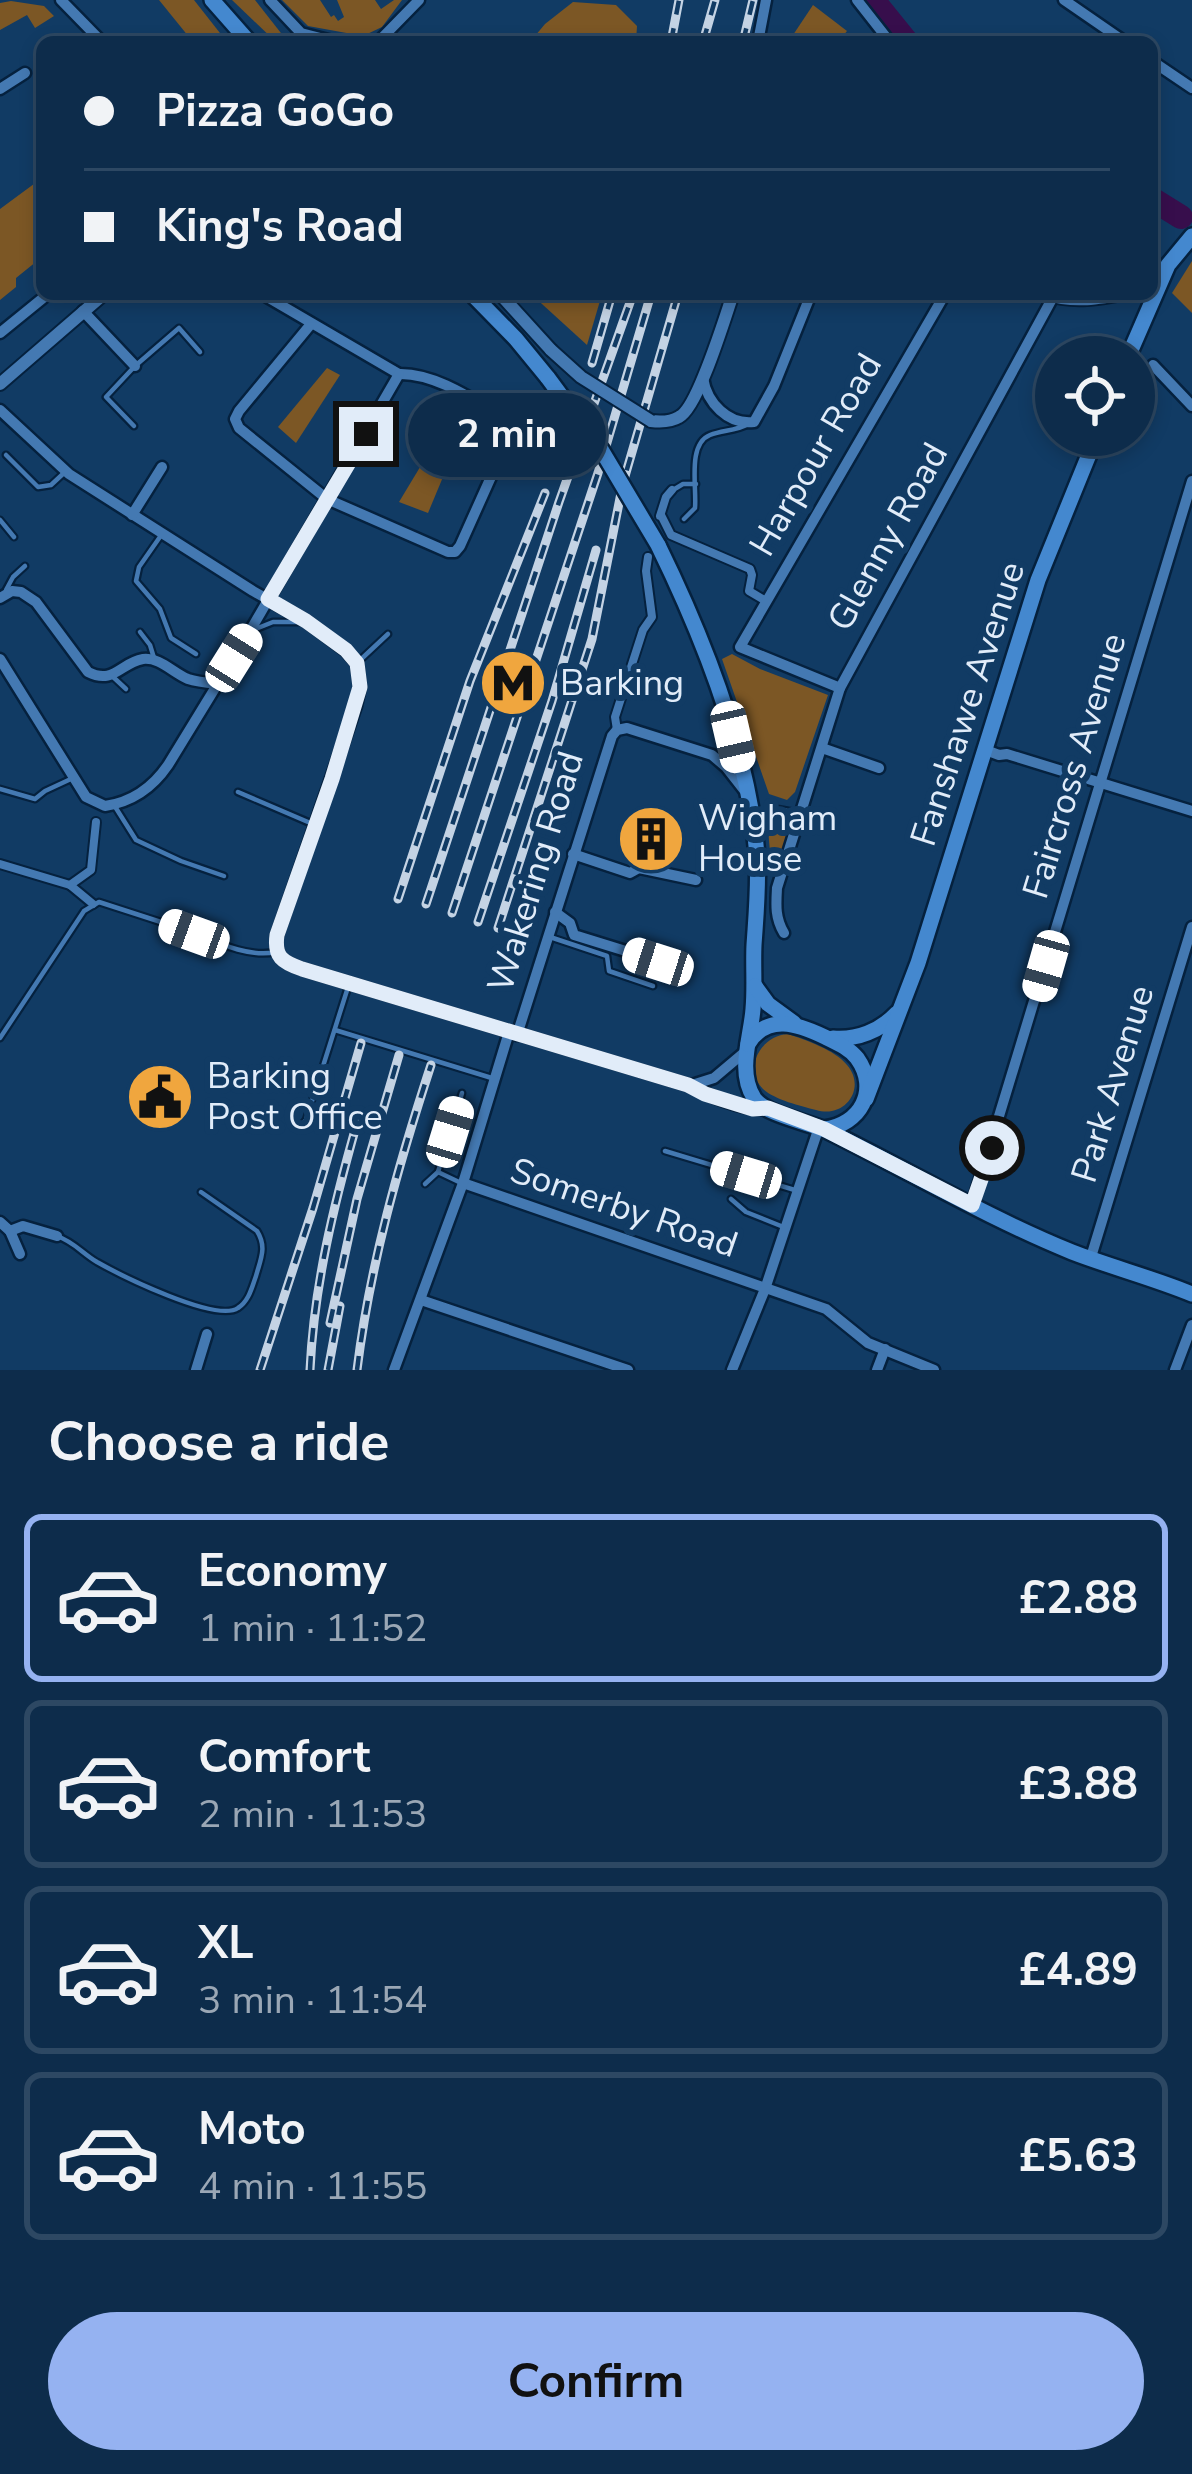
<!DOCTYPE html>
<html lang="en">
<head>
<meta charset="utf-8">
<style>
	body { margin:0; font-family:"Nunito Sans",sans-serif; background:#163452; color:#f1f3f6; height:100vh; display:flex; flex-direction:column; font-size:45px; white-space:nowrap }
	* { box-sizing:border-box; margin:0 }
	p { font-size:39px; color:#9aa7b5 }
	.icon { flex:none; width:66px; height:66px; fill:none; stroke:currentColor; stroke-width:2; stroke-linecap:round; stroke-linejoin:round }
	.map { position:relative; height:1370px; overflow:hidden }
	.drawer { display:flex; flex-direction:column; background:#0d2c4b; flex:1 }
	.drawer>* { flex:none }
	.guide { position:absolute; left:36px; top:36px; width:1122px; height:264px; border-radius:18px; box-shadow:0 6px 18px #0003,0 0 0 3px #2d4863; display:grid; align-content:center; height:264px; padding:0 48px; background:#0d2c4b }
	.fabs { position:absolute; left:1035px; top:336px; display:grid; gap:24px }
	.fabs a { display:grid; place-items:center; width:120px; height:120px; border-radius:50%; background:#0d2c4b; box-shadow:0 6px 18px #0003,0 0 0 3px #2d4863; font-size:60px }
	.end { position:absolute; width:54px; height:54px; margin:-27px; border:15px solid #e1ecf9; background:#111; box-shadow:0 0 0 6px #111 }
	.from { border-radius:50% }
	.bubble { position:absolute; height:84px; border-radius:42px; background:#0d2c4b; box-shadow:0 6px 18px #0003,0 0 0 3px #2d4863; font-size:39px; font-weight:700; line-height:84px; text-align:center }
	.car { position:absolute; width:36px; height:72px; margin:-36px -18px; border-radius:15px; box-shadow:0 0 9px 3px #0007; background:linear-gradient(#fff 24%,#345 0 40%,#fff 0 76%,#345 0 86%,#fff 0) }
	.guide b { display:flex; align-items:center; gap:42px; height:114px; font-size:45px }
	.guide b+b { border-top:3px solid #2d4863 }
	.guide i { width:30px; height:30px; background:#f1f3f6 }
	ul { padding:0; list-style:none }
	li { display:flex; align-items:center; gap:36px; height:168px; margin:0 24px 18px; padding:0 24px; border:6px solid #2d4863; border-radius:18px }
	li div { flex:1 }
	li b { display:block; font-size:45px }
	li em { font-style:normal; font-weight:700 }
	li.selected { border-color:#95b2f1 }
	li>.icon { width:108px; height:108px; stroke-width:1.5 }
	h2 { padding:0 48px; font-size:54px; line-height:144px }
	.button { display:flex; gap:24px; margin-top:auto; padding:24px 48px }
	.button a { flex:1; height:138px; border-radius:72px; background:#95b2f1; color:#111; font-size:48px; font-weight:700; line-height:138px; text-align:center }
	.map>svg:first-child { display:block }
	.green { fill:#7c5725 }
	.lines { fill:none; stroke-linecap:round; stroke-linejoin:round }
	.river { stroke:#370e4c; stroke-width:24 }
	.service-casing { stroke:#05213e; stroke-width:9 }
	.pedestrian-casing { stroke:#05213e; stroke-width:12 }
	.minor-casing { stroke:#05213e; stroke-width:15 }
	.tertiary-casing { stroke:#05213e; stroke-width:16 }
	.primary-casing { stroke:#05213e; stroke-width:20 }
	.service { stroke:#4479b2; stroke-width:4.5 }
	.pedestrian { stroke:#4479b2; stroke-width:8 }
	.minor { stroke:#4479b2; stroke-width:10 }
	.tertiary { stroke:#4479b2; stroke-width:12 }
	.primary { stroke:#4488cf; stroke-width:15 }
	.rail-casing { stroke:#c4d3e4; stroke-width:9 }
	.rail { stroke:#113b64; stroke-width:4.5; stroke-dasharray:14; stroke-linecap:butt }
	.tertiary-bridge-casing { stroke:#05213e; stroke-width:16; stroke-linecap:butt }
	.primary-bridge-casing { stroke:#05213e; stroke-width:20; stroke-linecap:butt }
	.tertiary-bridge { stroke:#4479b2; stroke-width:12 }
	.primary-bridge { stroke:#4488cf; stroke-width:15 }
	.route { stroke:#e1ecf9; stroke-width:15 }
	.labels { text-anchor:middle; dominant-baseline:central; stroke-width:12; stroke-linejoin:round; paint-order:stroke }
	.street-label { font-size:36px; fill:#e1ecf9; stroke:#113b64 }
	.poi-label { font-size:36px; fill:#e1ecf9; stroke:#113b64; text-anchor:start }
</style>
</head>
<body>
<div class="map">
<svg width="1192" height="1370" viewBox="0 0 1192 1370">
	<rect width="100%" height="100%" fill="#113b64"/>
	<!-- green -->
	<g class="green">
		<polygon points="159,0 194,0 227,42 193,42"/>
		<polygon points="232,0 255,0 288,42 276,42"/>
		<polygon points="282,0 320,0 331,17 334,15 338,21 344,17 337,0 375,0 381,9 394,0 402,0 382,27 363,36 308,26"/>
		<polygon points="11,1 44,6 54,16 35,28 27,15 0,30 0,3"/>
		<polygon points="573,2 616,5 637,26 636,42 530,42 545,24"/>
		<polygon points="813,5 847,31 838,42 801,42 793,35"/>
		<polygon points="42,178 42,257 16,278 16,287 0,300 0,209"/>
		<polygon points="1192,261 1192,313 1172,293"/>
		<polygon points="531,294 602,294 587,345"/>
		<polygon points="327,368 340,375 296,443 278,427"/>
		<polygon points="449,419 463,429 428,513 399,502"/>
		<polygon points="732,654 760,669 828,695 795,792 787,800 769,794 722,659"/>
		<polygon points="778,823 788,834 775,876 772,875 768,829 771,824"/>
		<path d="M788 1034C806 1040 835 1050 847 1065 867 1088 845 1119 816 1110 801 1106 775 1100 763 1089 742 1068 762 1035 788 1034Z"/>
	</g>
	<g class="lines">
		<!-- river -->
		<g class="river">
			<polyline points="873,0 907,42"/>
			<polyline points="1152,199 1181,217"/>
		</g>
		<!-- service casing -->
		<g class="service-casing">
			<g id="service">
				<polyline points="134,426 106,397 135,366 179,328 200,352"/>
				<polyline points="6,455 38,487 51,485 65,472"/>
				<polyline points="673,490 683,484 696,484"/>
				<path d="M684 519 695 508C697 488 687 444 710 435 723 430 736 431 748 424"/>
				<polyline points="0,520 14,537"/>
				<polyline points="162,534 139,567 136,581 160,609 171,638 196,654"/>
				<polyline points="6,590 13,577 25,566"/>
				<polyline points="253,630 273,622 300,622"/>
				<polyline points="140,632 150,645 154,658"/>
				<polyline points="357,663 388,634"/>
				<polyline points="111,675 126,689"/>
				<polyline points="0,789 35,799 45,791 73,778"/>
				<polyline points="238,792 315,825"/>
				<polyline points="114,805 136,840 181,861 224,876"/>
				<polyline points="553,938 607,956 609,971 653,986"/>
				<polyline points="335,1030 495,1079"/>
				<path d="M0 1038 84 911 99 902 201 935C224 946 251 957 276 952"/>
				<polyline points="299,1128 306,1120 349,984"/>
				<polyline points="665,1151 798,1191"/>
				<polyline points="438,1172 459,1182"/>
				<polyline points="425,1184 438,1172 462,1093"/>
				<polyline points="731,1199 746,1212 781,1226"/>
				<path d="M57 1236C74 1242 82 1253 97 1262 120 1275 216 1323 238 1308 249 1301 252 1287 256 1276 261 1258 267 1247 257 1231L201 1192"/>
			</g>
		</g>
		<!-- pedestrian casing -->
		<g class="pedestrian-casing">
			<g id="pedestrian">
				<polyline points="661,515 671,535 750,569 752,575 749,591 766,601"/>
				<polyline points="660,516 666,497 672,490"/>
				<polyline points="617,730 615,717 643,630 652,617 646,571 648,557"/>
				<polyline points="0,864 70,885 93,904"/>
				<polyline points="70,885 91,870 96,822"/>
			</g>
		</g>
		<!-- minor casing -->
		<g class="minor-casing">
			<g id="minor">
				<polyline points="61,0 102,42"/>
				<polyline points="270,0 301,33 336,42"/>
				<polyline points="857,0 890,42"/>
				<polyline points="1064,0 1125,42"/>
				<polyline points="378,42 419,0"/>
				<polyline points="758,42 766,0"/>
				<polyline points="1152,61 1192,88"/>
				<polyline points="0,89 25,73"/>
				<path d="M262 294 399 374C436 373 475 401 506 419L511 430 508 439 460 546 455 552H448L327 499 239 428 235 419 239 411 311 324"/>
				<polyline points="83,311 135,366"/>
				<polyline points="0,333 48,294"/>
				<polyline points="1153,365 1192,406"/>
				<path d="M703 378C707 403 728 425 754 422L774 386 811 294"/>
				<path d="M0 410 69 474 253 591 306 621 345 650 357 663 360 687 356 706 277 935C274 957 282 962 302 969L688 1085C710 1096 740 1110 764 1109"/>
				<polyline points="132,515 162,467"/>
				<path d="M0 598 12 591 21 592 36 602 88 672C114 685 120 663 143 659 160 657 173 673 188 679 197 682 208 683 218 684"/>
				<path d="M0 659 86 797 105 806C132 802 153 787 168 765L250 631 399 374"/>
				<polyline points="840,688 740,647 945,294"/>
				<polyline points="822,748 879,768"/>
				<polyline points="983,749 999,755 1007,754 1192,811"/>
				<polyline points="777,812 799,816"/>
				<polyline points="573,854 630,873 639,868 696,880"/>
				<polyline points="555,912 570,923 574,935 658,961"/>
				<path d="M784 933C775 918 776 905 777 888L840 688 1053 297"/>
				<polyline points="517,1035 612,736 617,730 627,728 712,755 726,767 744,790"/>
				<polyline points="692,1085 714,1078 746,1051"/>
				<polyline points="463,1183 826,1309 868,1343 934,1370"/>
				<polyline points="972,1205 1192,481"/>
				<polyline points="0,1222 10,1231 23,1226 57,1236"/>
				<polyline points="10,1231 20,1254"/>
				<polyline points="1091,1257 1192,927"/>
				<polyline points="421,1300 628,1370"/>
				<polyline points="196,1370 207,1334"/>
				<polyline points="394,1370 463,1183 509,1032"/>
				<polyline points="732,1370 765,1289 819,1127"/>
				<polyline points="877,1370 885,1349"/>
				<polyline points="1175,1370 1192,1325"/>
			</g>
		</g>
		<!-- tertiary casing -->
		<g class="tertiary-casing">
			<g id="tertiary">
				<polyline points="500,294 551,350"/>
				<path d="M1045 294C1073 303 1095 299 1124 294"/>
				<polyline points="0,384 104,294"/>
				<path d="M651 421C660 422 671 422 679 417 698 408 725 317 733 294"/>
			</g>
		</g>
		<!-- primary casing -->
		<g class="primary-casing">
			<g id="primary">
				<polyline points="212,0 249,42"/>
				<polyline points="472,294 516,339 548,378"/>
				<polyline points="1128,357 1168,265 1192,236"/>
				<path d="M658 545C704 639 748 749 757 855 759 885 756 915 754 945 753 966 755 988 753 1009 751 1037 737 1071 754 1098 766 1115 808 1122 828 1131 909 1171 988 1218 1072 1252 1111 1267 1153 1278 1192 1294"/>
				<polyline points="755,986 768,1004 794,1023"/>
				<path d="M833 1038C857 1040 880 1031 897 1013"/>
				<path d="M748 1044C767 1013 798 1024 825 1037 837 1043 849 1048 857 1058 880 1090 860 1125 824 1129"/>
				<polyline points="866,1099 918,963 1038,580 1097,435"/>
			</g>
		</g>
		<!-- service -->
		<use href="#service" class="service"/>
		<!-- pedestrian -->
		<use href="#pedestrian" class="pedestrian"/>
		<!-- minor -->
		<use href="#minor" class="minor"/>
		<!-- tertiary -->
		<use href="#tertiary" class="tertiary"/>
		<!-- primary -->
		<use href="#primary" class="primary"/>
		<!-- rail casing -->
		<g class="rail-casing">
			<g id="rail">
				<polyline points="671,42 679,0"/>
				<polyline points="703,42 715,0"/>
				<polyline points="743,42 753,0"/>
				<polyline points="592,363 612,294"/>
				<polyline points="398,899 470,681 545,493"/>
				<polyline points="426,904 559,502 633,294"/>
				<polyline points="452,913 598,473 651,294"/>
				<polyline points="478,922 552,701 596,550"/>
				<polyline points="498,928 592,639 623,483 678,294"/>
				<polyline points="330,1323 357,1199 399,1055"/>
				<polyline points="260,1370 313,1208 361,1043"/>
				<path d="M310 1370C314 1285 334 1204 357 1123"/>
				<polyline points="328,1370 340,1306"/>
				<path d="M357 1370C370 1265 398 1166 431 1065"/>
			</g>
		</g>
		<!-- rail -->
		<use href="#rail" class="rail"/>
		<!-- tertiary-bridge casing -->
		<g class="tertiary-bridge-casing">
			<polyline id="tertiary-bridge" points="551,350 581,377 651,421"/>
		</g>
		<!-- primary-bridge casing -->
		<g class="primary-bridge-casing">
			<polyline id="primary-bridge" points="548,378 602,451 658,545"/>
		</g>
		<!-- tertiary-bridge -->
		<use href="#tertiary-bridge" class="tertiary-bridge"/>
		<!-- primary-bridge -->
		<use href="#primary-bridge" class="primary-bridge"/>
	</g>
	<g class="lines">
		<!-- route -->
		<path class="route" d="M366 434 268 599 306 621 346 650 357 663 360 687 332 779 277 935C274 957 282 962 302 969L688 1085 705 1094 753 1109 768 1108 824 1129 972 1205 992 1148"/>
	</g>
	<!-- icons -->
	<defs>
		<g id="metro-disc" transform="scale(3.45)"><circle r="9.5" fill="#f0a63e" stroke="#113b64"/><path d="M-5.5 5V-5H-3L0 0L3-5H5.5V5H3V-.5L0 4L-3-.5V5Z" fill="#111"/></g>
		<g id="building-disc" transform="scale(3.45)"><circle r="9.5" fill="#f0a63e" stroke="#113b64"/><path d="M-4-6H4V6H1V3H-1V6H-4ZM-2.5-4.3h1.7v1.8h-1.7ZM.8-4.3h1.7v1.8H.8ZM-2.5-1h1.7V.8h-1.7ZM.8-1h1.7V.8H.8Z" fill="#111"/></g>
		<g id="civic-disc" transform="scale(3.45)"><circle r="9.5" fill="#f0a63e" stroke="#113b64"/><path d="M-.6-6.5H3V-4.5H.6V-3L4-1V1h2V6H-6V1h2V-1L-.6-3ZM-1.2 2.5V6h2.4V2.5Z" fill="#111"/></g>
	</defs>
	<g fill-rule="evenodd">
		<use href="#metro-disc" x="513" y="683"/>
		<use href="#building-disc" x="651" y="839"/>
		<use href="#civic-disc" x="160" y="1097"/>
	</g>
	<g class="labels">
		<!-- street labels -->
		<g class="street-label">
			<text transform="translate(816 455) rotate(-60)">Harpour Road</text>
			<text transform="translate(888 537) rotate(-61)">Glenny Road</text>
			<text transform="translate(968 704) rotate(-72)">Fanshawe Avenue</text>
			<text transform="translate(1075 766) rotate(-73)">Faircross Avenue</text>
			<text transform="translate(536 872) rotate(-73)">Wakering Road</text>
			<text transform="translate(1113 1084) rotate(-73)">Park Avenue</text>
			<text transform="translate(624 1208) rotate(19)">Somerby Road</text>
		</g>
		<!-- poi labels -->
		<g class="poi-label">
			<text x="560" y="683">Barking</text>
			<text x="698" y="818">Wigham<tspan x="698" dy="41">House</tspan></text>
			<text x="207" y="1076">Barking<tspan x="207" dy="41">Post Office</tspan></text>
		</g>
	</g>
</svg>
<div class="fabs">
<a><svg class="icon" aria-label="locate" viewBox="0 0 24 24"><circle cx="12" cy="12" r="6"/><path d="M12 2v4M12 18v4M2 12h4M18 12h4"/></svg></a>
</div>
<i class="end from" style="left:992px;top:1148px"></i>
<i class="end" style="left:366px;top:434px"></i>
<div class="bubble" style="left:408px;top:393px;width:198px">2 min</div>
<i class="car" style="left:234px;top:658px;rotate:32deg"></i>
<i class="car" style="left:733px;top:737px;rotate:167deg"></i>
<i class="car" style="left:194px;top:934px;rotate:290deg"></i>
<i class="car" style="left:658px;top:962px;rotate:288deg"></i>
<i class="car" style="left:1046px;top:966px;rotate:196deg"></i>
<i class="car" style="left:450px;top:1132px;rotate:17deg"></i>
<i class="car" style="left:746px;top:1175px;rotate:287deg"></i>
<div class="guide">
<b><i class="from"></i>Pizza GoGo</b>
<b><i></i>King's Road</b>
</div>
</div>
<section class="drawer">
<h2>Choose a ride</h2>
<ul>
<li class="selected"><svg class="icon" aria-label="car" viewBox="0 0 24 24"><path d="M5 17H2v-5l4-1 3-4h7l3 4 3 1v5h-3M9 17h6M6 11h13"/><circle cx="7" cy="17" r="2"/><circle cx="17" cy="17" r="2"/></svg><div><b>Economy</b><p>1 min · 11:52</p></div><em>£2.88</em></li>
<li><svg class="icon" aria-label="car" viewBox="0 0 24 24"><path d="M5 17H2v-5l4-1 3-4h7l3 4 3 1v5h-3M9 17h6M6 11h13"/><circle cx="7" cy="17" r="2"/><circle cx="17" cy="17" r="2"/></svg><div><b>Comfort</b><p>2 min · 11:53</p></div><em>£3.88</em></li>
<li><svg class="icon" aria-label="car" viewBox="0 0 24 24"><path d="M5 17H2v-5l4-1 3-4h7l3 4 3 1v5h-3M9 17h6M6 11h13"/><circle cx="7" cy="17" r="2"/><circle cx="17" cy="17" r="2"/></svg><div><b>XL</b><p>3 min · 11:54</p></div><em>£4.89</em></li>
<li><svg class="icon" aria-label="car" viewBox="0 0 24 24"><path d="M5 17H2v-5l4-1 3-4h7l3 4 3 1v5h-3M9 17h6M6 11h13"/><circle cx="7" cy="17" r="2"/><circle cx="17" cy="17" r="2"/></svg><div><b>Moto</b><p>4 min · 11:55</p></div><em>£5.63</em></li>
</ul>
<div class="button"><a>Confirm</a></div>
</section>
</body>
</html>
